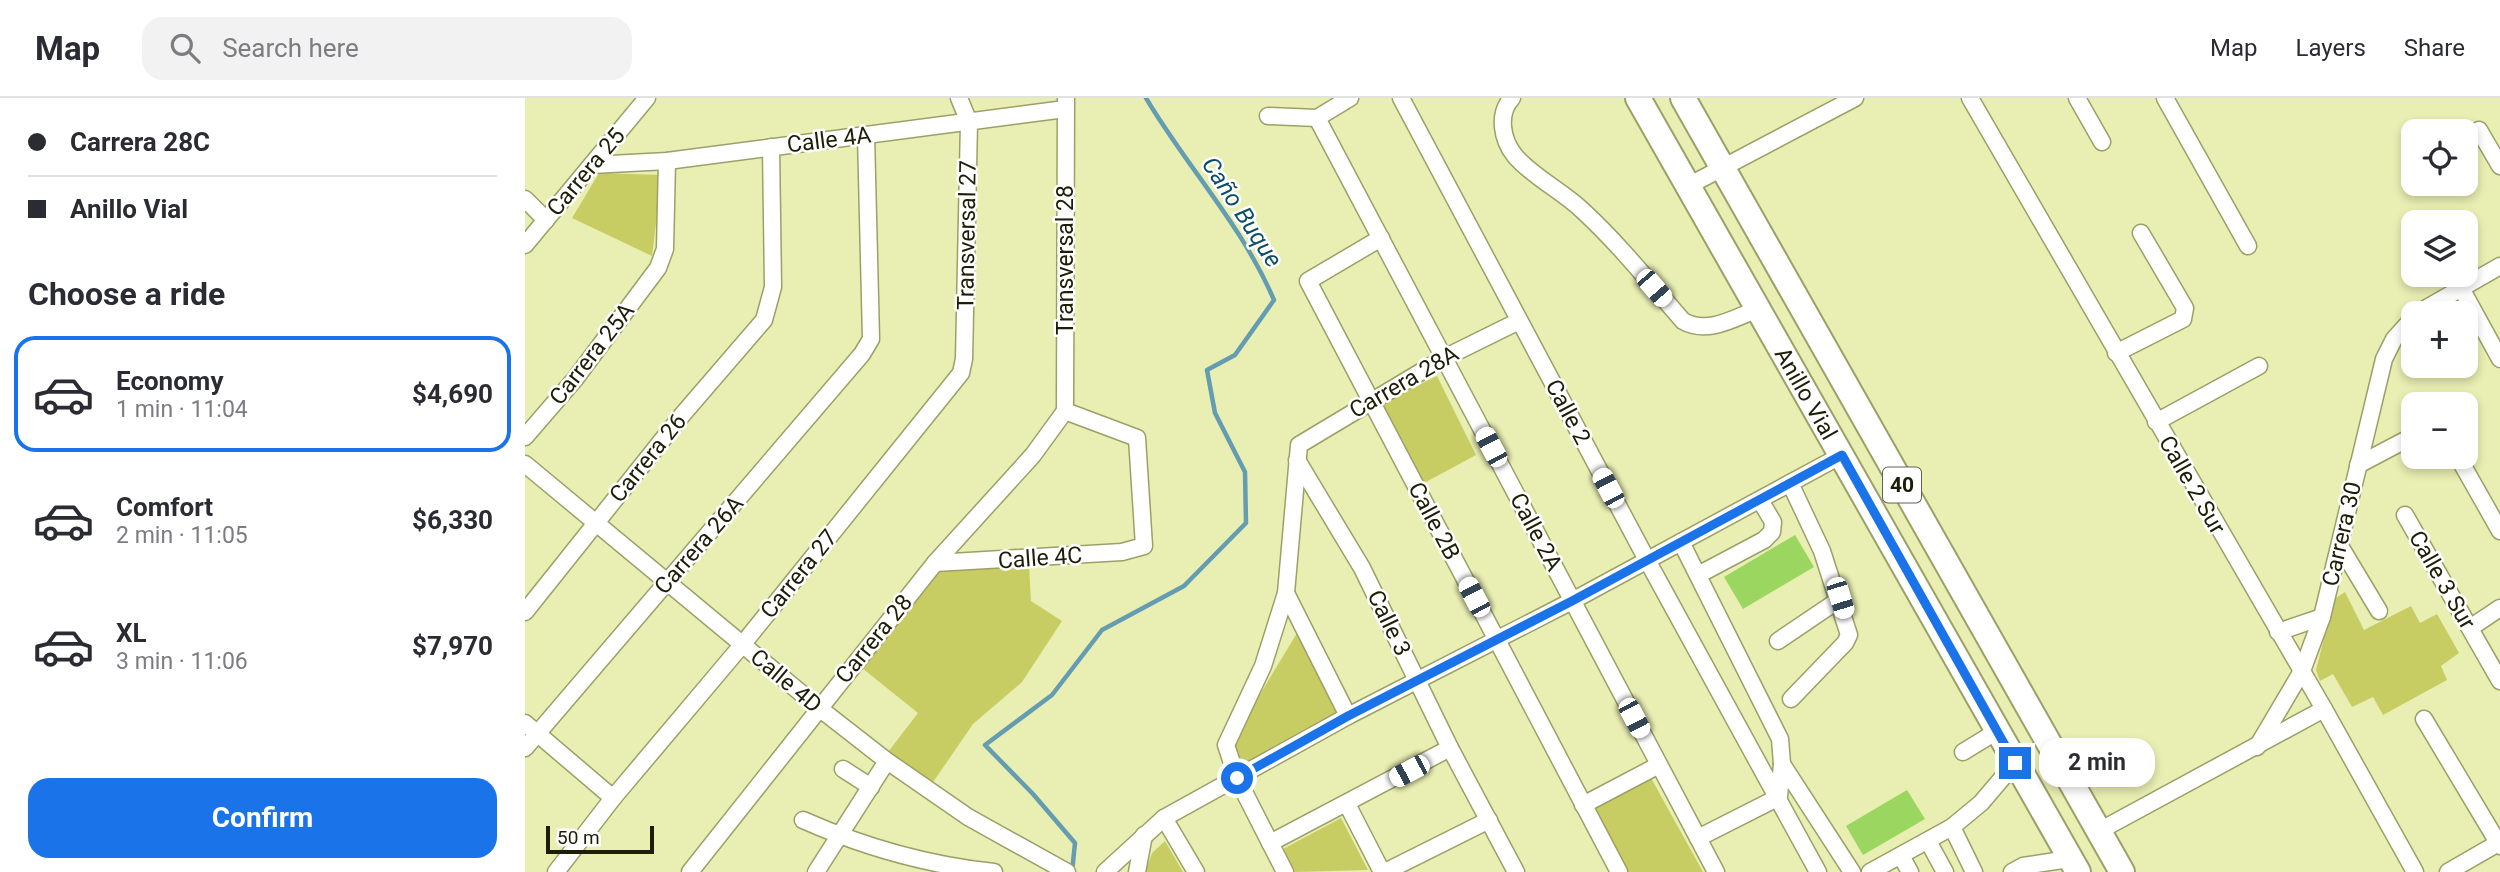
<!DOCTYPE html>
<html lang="en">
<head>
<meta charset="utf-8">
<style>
	body { margin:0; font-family:Roboto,sans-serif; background:#f2f2f3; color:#2b2b33; height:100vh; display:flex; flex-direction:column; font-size:26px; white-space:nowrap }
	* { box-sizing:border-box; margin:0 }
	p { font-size:23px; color:#7c7c81 }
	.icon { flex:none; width:38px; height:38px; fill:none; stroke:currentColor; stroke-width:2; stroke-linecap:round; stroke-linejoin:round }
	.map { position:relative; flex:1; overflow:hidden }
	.sheet { display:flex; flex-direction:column; background:#fff; width:525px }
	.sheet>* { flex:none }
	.guide { display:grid; align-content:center; height:154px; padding:0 28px; background:#fff }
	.fabs { position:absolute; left:1876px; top:21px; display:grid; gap:14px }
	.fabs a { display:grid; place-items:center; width:77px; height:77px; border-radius:14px; background:#fff; box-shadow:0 4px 10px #0003; font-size:35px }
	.scale { position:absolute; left:21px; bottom:18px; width:108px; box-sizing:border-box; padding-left:7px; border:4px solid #1d1e07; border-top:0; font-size:19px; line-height:24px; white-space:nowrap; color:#1d1e07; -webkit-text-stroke:5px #fff; paint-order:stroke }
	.end { position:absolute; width:32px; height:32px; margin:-16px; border:9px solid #1a73e8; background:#fff; box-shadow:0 0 0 4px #fff }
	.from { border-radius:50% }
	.bubble { position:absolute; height:49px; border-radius:21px; background:#fff; box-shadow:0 4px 10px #0003; font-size:23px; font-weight:700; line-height:49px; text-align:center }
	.car { position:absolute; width:21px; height:42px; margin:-21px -10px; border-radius:9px; box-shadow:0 0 5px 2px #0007; background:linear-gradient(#fff 24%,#345 0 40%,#fff 0 76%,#345 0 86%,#fff 0) }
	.guide b { display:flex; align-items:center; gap:24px; height:66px; font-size:26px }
	.guide b+b { border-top:2px solid #e1e1e2 }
	.guide i { width:18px; height:18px; background:#2b2b33 }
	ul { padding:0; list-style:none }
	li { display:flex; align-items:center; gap:21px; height:116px; margin:0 14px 10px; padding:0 14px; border:4px solid transparent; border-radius:21px }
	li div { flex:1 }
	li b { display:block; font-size:26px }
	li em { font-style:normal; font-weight:700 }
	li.current { border-color:#1a73e8 }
	li>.icon { width:63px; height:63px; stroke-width:1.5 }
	h2 { padding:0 28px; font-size:32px; line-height:84px }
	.button { display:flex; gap:14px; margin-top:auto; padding:14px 28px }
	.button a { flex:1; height:80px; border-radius:21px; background:#1a73e8; color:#fff; font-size:28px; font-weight:700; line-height:80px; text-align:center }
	header { display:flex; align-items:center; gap:42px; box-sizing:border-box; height:98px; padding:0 35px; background:#fff; border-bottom:2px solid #e1e1e2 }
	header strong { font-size:33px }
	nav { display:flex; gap:38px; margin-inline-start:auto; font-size:24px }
	.search { width:490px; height:63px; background:#f2f2f3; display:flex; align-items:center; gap:18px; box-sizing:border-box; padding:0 24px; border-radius:21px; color:#7c7c81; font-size:26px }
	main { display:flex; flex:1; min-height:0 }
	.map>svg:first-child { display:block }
	.green { fill:#c8cd63 }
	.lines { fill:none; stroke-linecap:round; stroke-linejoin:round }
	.stream { stroke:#649cb1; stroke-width:4.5 }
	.building { fill:#9bd661 }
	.minor-casing { stroke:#9ca067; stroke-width:19 }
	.highway-casing { stroke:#9ca067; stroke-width:28 }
	.minor { stroke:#fff; stroke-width:16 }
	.highway { stroke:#fff; stroke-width:24 }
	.route { stroke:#1a73e8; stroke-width:9 }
	.labels { text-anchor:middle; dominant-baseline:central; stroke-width:5; stroke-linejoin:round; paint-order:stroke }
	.shield { fill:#fff; stroke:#616251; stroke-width:2 }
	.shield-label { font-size:21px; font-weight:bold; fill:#1d1e07 }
	.street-label { font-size:23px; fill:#1d1e07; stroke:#fff }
	.water-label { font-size:24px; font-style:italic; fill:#094d68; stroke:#fff }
</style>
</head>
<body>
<header>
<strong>Map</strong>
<div class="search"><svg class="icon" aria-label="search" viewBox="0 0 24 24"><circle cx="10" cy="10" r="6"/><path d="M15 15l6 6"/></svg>Search here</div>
<nav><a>Map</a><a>Layers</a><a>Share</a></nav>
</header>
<main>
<section class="sheet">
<div class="guide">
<b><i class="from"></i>Carrera 28C</b>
<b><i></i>Anillo Vial</b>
</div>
<h2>Choose a ride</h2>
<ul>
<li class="current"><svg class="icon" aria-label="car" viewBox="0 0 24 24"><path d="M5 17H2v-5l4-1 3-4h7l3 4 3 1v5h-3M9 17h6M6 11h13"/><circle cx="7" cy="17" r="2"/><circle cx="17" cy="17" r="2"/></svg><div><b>Economy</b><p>1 min · 11:04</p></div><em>$4,690</em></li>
<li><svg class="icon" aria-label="car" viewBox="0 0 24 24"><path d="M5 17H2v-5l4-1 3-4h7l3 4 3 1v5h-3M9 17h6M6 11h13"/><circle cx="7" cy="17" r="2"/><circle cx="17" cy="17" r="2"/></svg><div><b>Comfort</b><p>2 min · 11:05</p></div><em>$6,330</em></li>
<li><svg class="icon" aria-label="car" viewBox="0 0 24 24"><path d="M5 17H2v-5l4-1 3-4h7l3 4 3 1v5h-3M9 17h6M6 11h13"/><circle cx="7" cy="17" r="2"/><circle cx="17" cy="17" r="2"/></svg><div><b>XL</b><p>3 min · 11:06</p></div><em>$7,970</em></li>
</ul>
<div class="button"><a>Confirm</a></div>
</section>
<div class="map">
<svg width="1975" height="774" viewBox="0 0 1975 774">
	<rect width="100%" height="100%" fill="#e9eeb2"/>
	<!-- green -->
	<g class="green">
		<polygon points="74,75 137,77 127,158 47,120"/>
		<polygon points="912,278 951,357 888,391 845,310"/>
		<polygon points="504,467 506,503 537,523 497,584 448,626 402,693 360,658 393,615 327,562 405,468"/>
		<polygon points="1820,494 1839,532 1886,508 1895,525 1912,516 1934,555 1916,568 1922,582 1858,617 1848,599 1827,609 1808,576 1795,583 1791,572 1809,501"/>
		<polygon points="772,535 814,615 718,670 704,648"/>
		<polygon points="1126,680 1178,774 1091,774 1061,716"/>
		<polygon points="816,720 843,772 770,774 758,751"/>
		<polygon points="640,743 658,774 620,774 627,755"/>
	</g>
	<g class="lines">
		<!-- stream -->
		<path class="stream" d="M547 774 550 745 508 696 460 647 527 597 577 532 659 488 721 425 720 374 690 315 682 272 710 257 749 202C717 127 662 69 621 0"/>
	</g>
	<!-- building -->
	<g class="building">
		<polygon points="1270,437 1289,469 1218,511 1199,479"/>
		<polygon points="1382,692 1400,721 1338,757 1321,728"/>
	</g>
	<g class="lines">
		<!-- minor casing -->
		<g class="minor-casing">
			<g id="minor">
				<polyline points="876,0 1122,462 1293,774"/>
				<path d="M987 0C972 16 977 42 990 58 1008 79 1037 93 1057 112 1094 146 1125 185 1158 223 1183 237 1209 220 1233 211"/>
				<polyline points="1445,0 1799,611 1890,774"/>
				<polyline points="1552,0 1577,44"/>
				<polyline points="1640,0 1723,148"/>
				<polyline points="743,18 792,20 825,0"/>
				<polyline points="792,20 1191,774"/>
				<polyline points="1954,32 1975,68"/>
				<polyline points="67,67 142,63 540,11"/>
				<polyline points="1163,88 1330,0"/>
				<polyline points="0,101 21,122"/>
				<polyline points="856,140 783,183 1094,774"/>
				<polyline points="0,147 122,0"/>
				<polyline points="1936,190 1975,261"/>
				<polyline points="1893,215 1975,168"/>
				<polyline points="1591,255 1658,221 1660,210 1616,135"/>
				<polyline points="540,313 541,0"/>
				<polyline points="1631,324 1734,268"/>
				<polyline points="0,339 50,281 133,170 140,151 142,63"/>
				<polyline points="1933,359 1975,433"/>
				<polyline points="772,362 837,470 925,650 991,774"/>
				<polyline points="0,366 294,610 362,663 443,719 542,774"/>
				<polyline points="1833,367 1888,338"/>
				<polyline points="1265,385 1297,453 1324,537 1320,545 1266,601"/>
				<polyline points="1880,417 1975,583"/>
				<polyline points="1156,444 1255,641 1257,666 1254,699 1173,740"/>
				<polyline points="1815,448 1854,513"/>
				<polyline points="410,465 597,454 619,448 612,340 540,313"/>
				<polyline points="1173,477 1239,442 1247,434 1248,424 1235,402"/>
				<polyline points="761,495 823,618"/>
				<polyline points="0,514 158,316 239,222 248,189 246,49"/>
				<polyline points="1945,530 1975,510"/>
				<polyline points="1753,534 1797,519"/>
				<polyline points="1253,543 1315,501"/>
				<polyline points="1899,621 1975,748"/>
				<polyline points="0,625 88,700"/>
				<polyline points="1732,649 1777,573 1797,519 1859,261 1869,241 1888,220"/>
				<polyline points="0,650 337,256 346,241 341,37"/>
				<polyline points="1438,654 1474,632"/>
				<polyline points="1257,666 1327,774"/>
				<polyline points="318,671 346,689"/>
				<polyline points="822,706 857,774"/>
				<polyline points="1058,707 1134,667"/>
				<polyline points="639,720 671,774"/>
				<path d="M278 722C339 749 402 767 469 774"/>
				<polyline points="1427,729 1449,774"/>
				<polyline points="1574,733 1799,611"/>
				<polyline points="1403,743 1420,774"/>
				<polyline points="745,745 925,650"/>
				<polyline points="1376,758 1385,774"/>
				<polyline points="31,774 88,700 217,547 436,275 439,261 444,24 434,0"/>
				<polyline points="165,774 410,465 508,357 540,313"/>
				<polyline points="291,774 362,663"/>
				<polyline points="580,774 639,720 823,618 1047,503 1317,357"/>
				<polyline points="612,774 619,737"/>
				<polyline points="760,774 712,680 701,647 738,568 761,495 774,347 919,260 994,223"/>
				<polyline points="860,774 964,722"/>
				<polyline points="1345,774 1427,729 1456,705 1490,665"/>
				<polyline points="1487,774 1498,768 1544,761"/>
				<polyline points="1923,774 1975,744"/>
			</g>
		</g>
		<!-- highway casing -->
		<g class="highway-casing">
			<g id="highway">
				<path id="s1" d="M1113 0 1553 774"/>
				<polyline points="1158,0 1597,774"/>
			</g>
		</g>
		<!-- minor -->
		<use href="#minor" class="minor"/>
		<!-- highway -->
		<use href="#highway" class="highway"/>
	</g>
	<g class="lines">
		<!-- route -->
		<polyline class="route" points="712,680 823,618 1047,503 1317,357 1490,665"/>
	</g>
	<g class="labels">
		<!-- shield labels -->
		<rect class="shield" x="1358" y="369.5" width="38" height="35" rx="5"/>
		<g class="shield-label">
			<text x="1377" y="387">40</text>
		</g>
		<!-- street labels -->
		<g class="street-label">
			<text transform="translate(304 42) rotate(-7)">Calle 4A</text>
			<text transform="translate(61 74) rotate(-50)">Carrera 25</text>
			<text transform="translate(442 137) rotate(-89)">Transversal 27</text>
			<text transform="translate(540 162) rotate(-90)">Transversal 28</text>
			<text transform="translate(67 256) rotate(-52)">Carrera 25A</text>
			<text transform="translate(879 284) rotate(-30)">Carrera 28A</text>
			<text stroke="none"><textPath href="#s1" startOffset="340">Anillo Vial</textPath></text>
			<text transform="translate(1043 314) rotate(62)">Calle 2</text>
			<text transform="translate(123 360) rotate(-51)">Carrera 26</text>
			<text transform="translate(1667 387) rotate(60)">Calle 2 Sur</text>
			<text transform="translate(909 423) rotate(62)">Calle 2B</text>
			<text transform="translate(1011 434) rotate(62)">Calle 2A</text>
			<text transform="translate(1817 436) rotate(-77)">Carrera 30</text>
			<text transform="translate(174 447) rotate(-49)">Carrera 26A</text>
			<text transform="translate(515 460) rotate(-4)">Calle 4C</text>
			<text transform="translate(274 476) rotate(-51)">Carrera 27</text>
			<text transform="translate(1917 482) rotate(60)">Calle 3 Sur</text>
			<text transform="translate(864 525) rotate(64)">Calle 3</text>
			<text transform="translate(349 541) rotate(-51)">Carrera 28</text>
			<text transform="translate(261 583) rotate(40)">Calle 4D</text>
		</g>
		<!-- water labels -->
		<g class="water-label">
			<text transform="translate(717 114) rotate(57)">Caño Buque</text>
		</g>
	</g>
</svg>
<div class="fabs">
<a><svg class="icon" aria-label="locate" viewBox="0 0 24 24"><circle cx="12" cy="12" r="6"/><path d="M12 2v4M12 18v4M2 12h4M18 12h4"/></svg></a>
<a><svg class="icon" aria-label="layers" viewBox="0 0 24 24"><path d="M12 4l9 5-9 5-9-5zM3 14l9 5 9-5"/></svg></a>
<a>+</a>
<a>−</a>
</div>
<div class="scale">50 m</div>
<i class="end from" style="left:712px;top:680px"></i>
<i class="end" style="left:1490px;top:665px"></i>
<div class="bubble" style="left:1514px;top:640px;width:116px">2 min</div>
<i class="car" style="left:1129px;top:190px;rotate:139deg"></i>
<i class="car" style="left:966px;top:349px;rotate:332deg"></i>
<i class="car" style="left:1083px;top:390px;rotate:332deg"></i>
<i class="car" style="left:949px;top:499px;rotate:332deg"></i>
<i class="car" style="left:1315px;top:500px;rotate:163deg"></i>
<i class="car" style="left:1109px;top:620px;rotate:152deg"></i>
<i class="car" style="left:884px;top:673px;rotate:242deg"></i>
</div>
</main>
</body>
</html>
